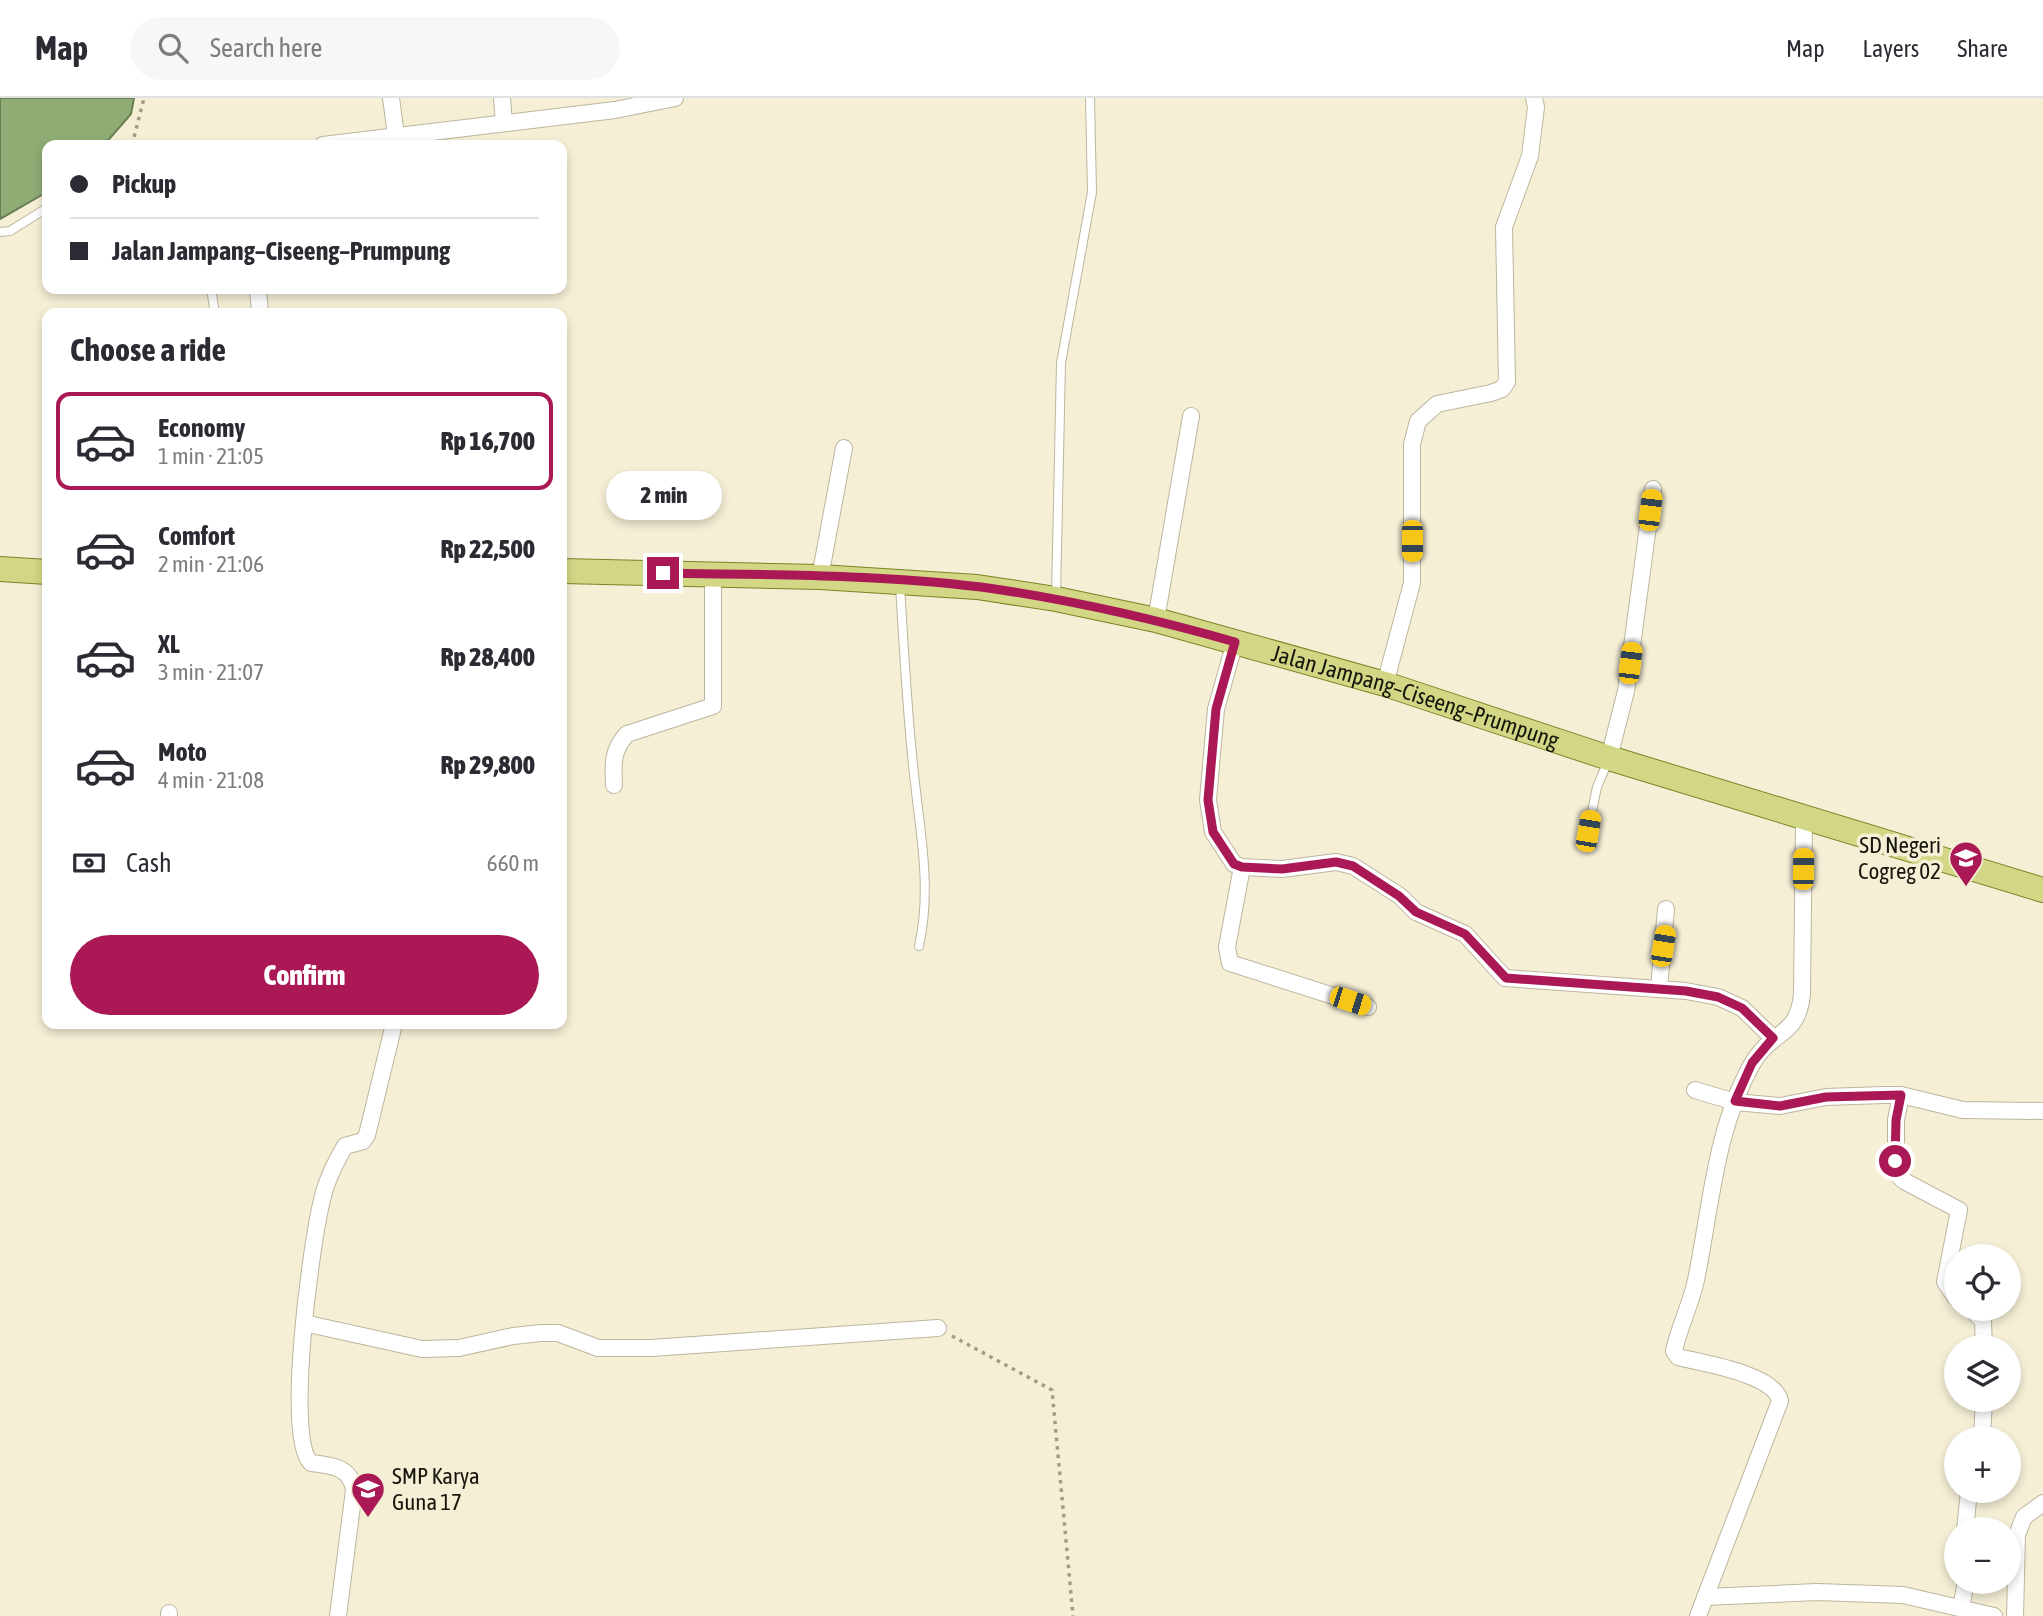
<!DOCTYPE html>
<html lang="en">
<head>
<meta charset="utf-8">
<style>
	body { margin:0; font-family:"Asap Condensed",sans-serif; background:#f7f7f7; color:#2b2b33; height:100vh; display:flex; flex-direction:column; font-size:26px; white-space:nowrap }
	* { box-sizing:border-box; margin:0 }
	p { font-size:23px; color:#7c7c81 }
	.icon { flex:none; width:38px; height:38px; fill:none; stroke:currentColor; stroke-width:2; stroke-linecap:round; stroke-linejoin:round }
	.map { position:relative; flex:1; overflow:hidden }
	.sheet { position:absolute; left:42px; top:210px; width:525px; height:721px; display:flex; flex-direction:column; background:#fff; border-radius:14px; box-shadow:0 4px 10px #0003 }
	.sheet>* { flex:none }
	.hud { position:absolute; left:42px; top:42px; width:525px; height:154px; border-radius:14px; box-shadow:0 4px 10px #0003; display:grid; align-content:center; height:154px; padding:0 28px; background:#fff }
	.controls { position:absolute; left:1944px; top:1146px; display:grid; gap:14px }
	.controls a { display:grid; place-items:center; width:77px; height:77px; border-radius:50%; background:#fff; box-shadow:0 4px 10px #0003; font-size:35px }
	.end { position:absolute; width:32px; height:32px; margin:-16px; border:9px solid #aa1955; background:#fff; box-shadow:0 0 0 4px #fff }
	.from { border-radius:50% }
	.bubble { position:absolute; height:49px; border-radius:24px; background:#fff; box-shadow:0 4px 10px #0003; font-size:23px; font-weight:800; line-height:49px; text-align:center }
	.car { position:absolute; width:21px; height:42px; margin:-21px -10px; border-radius:9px; box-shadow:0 0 5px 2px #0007; background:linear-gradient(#f5c518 24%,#345 0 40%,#f5c518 0 76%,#345 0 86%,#f5c518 0) }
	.hud b { display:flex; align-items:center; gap:24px; height:66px; font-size:26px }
	.hud b+b { border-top:2px solid #e1e1e2 }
	.hud i { width:18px; height:18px; background:#2b2b33 }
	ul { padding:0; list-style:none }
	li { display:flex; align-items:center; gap:21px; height:98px; margin:0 14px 10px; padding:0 14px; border:4px solid transparent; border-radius:14px }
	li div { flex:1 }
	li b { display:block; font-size:26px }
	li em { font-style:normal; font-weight:800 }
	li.current { border-color:#aa1955 }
	li>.icon { width:63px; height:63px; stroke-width:1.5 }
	h2 { padding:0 28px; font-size:32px; line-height:84px }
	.pay { display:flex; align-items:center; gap:18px; height:77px; padding:0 28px; font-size:26px }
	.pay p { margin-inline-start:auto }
	.action { display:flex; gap:14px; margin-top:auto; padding:14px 28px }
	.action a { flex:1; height:80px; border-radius:42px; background:#aa1955; color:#fff; font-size:28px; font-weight:800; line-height:80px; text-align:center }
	header { display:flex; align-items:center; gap:42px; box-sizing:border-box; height:98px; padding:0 35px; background:#fff; border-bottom:2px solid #e1e1e2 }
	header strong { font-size:33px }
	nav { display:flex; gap:38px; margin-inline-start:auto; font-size:24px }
	.search { width:490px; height:63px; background:#f7f7f7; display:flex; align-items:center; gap:18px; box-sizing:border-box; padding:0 24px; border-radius:38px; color:#7c7c81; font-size:26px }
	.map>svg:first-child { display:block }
	.water { fill:#8eac74; stroke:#6b7f55; stroke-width:2 }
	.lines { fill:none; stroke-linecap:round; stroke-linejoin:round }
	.lane-casing { stroke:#bdb69e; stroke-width:10 }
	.street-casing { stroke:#bdb69e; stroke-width:18 }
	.primary-casing { stroke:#7d8226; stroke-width:26 }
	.path { stroke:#a19c8a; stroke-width:3.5; stroke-dasharray:3.5 5; stroke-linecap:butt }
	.lane { stroke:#fff; stroke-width:8 }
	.street { stroke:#fff; stroke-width:16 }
	.primary { stroke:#d2d785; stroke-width:24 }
	.route { stroke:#aa1955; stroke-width:9 }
	.labels { text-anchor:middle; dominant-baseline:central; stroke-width:7; stroke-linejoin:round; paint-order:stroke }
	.street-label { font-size:23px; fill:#18150d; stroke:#f5efd6 }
	.poi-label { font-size:23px; fill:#18150d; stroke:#f5efd6; text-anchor:end }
</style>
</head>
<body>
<header>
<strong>Map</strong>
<div class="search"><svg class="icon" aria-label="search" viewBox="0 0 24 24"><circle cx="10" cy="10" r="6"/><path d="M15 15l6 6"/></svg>Search here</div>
<nav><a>Map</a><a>Layers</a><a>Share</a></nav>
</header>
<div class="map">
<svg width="2043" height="1518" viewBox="0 0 2043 1518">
	<rect width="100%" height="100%" fill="#f5efd6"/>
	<!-- water -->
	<polygon class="water" points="0,0 134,0 131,16 104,47 47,47 47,94 0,121"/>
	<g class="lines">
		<!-- lane casing -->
		<g class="lane-casing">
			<g id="lane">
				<polyline points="0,134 10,133 47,110"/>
				<polyline points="211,191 215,215"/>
				<path d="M900 488C904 551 907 614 914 676 920 734 932 790 919 848"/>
				<polyline points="1056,498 1061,265 1092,94 1090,0"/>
				<polyline points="1585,747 1597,689 1608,663"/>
			</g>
		</g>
		<!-- street casing -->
		<g class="street-casing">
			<g id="street">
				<polyline points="391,0 396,37"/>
				<polyline points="502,0 504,25"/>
				<polyline points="323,47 615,12 675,0"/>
				<polyline points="258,191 260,215"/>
				<polyline points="820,479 844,350"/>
				<polyline points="1156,522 1191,318"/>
				<polyline points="1235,544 1216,611 1208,702 1213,734 1234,766 1242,769 1282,771 1336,764 1353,768 1400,798 1416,814 1465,836 1505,880 1686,893 1718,899 1742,910 1773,940"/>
				<polyline points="1385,586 1412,485 1412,346 1418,323 1437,306 1491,295 1502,291 1507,284 1504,129 1530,58 1536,9 1534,0"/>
				<polyline points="1609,660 1626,593 1653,391"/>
				<path d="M614 687C613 666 612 652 627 636L713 608V476"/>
				<polyline points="1242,769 1227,849 1230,865 1368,909"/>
				<polyline points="1659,890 1666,811"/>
				<polyline points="1695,992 1735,1004 1780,1008 1826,999 1883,997 1901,997 1963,1012 2043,1013"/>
				<polyline points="1901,997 1896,1022 1896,1075 1904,1083 1959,1112 1945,1184 1956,1200"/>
				<polyline points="1971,1211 1983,1223 1984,1250"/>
				<polyline points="304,1225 422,1251 459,1250 513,1238 541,1235 558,1235 598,1250 651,1250 938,1230"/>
				<polyline points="1982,1340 1984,1302"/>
				<polyline points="1965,1432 1969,1393"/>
				<polyline points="1705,1499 1817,1494 1903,1497 1994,1518"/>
				<polyline points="1961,1510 1966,1484"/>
				<polyline points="169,1515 169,1518"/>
				<path d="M338 1518 354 1392C351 1369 331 1367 311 1365 284 1341 312 1141 322 1102 326 1083 335 1065 345 1048L363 1043 367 1037 394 926"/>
				<path d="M1698 1518 1780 1303C1775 1276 1702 1265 1678 1259L1674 1253C1679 1229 1691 1206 1696 1182 1711 1109 1715 1032 1752 966 1771 932 1799 939 1802 895L1804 721"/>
				<polyline points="2015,1518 2017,1437 2024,1419 2043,1405"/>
			</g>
		</g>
		<!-- primary casing -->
		<g class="primary-casing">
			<g id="primary">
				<polyline points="0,471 47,474"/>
				<path id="s1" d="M562 473 820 479 977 489 1056 501 1156 522 1385 586 1609 660 2043 792"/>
			</g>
		</g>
		<!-- path -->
		<g class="path">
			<polyline points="132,47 144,0"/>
			<polyline points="952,1238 1052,1292 1073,1518"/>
		</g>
		<!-- lane -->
		<use href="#lane" class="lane"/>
		<!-- street -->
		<use href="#street" class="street"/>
		<!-- primary -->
		<use href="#primary" class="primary"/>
	</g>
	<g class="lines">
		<!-- route -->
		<path class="route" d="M663 475C768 477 876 476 981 489 1067 501 1151 520 1235 544L1216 611 1208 702 1213 734 1234 766 1242 769 1282 771 1336 764 1353 768 1399 798 1416 814 1465 836 1506 880 1686 893 1718 899 1742 910 1773 940 1752 965 1735 1003 1780 1008 1826 999 1901 997 1896 1022 1895 1063"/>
	</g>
	<!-- icons -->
	<defs>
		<g id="school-pin" transform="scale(1.75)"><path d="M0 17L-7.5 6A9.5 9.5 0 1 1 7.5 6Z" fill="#aa1955" stroke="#f5efd6"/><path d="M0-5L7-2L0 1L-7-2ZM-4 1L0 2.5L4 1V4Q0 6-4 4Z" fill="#fff"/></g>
	</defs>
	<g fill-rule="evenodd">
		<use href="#school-pin" x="1966" y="760"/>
		<use href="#school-pin" x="368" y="1391"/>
	</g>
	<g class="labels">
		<!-- street labels -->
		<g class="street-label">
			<text stroke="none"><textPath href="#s1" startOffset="868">Jalan Jampang–Ciseeng–Prumpung</textPath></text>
		</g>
		<!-- poi labels -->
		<g class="poi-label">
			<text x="1941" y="747">SD Negeri<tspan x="1941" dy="26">Cogreg 02</tspan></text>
			<text x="392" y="1378" text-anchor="start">SMP Karya<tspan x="392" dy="26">Guna 17</tspan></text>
		</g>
	</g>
</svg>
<div class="controls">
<a><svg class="icon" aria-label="locate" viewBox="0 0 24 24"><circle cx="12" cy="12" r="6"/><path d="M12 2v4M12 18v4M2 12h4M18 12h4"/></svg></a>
<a><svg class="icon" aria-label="layers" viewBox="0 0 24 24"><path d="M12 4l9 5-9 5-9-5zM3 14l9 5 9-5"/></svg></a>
<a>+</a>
<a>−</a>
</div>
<i class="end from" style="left:1895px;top:1063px"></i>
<i class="end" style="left:663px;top:475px"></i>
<div class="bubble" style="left:606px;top:373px;width:116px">2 min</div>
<i class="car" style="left:1650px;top:412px;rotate:7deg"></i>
<i class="car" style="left:1412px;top:443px;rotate:180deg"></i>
<i class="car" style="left:1630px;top:565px;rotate:7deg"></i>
<i class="car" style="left:1588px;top:733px;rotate:10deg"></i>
<i class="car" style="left:1803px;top:771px;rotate:1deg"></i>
<i class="car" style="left:1663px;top:848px;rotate:9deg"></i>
<i class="car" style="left:1350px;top:903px;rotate:108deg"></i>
<div class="hud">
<b><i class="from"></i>Pickup</b>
<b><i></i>Jalan Jampang–Ciseeng–Prumpung</b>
</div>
<section class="sheet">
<h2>Choose a ride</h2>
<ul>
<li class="current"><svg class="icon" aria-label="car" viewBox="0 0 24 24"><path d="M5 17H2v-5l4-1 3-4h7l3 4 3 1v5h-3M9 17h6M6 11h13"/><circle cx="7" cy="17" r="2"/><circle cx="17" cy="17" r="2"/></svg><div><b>Economy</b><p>1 min · 21:05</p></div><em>Rp 16,700</em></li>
<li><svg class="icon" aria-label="car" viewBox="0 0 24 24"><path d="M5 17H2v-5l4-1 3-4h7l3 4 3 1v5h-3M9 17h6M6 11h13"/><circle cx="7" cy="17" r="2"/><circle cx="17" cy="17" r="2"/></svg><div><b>Comfort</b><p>2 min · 21:06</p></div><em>Rp 22,500</em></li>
<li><svg class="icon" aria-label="car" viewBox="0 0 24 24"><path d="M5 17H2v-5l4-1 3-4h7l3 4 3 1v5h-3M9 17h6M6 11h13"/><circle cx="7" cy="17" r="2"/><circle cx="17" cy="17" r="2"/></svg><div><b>XL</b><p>3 min · 21:07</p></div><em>Rp 28,400</em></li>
<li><svg class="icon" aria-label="car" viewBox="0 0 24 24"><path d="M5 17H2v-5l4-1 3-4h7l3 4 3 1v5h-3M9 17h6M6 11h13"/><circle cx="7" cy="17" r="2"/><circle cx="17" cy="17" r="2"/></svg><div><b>Moto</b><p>4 min · 21:08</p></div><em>Rp 29,800</em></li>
</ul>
<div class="pay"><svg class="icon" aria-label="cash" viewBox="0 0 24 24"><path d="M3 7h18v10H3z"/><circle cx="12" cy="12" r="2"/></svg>Cash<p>660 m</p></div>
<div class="action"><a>Confirm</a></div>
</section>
</div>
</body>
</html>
